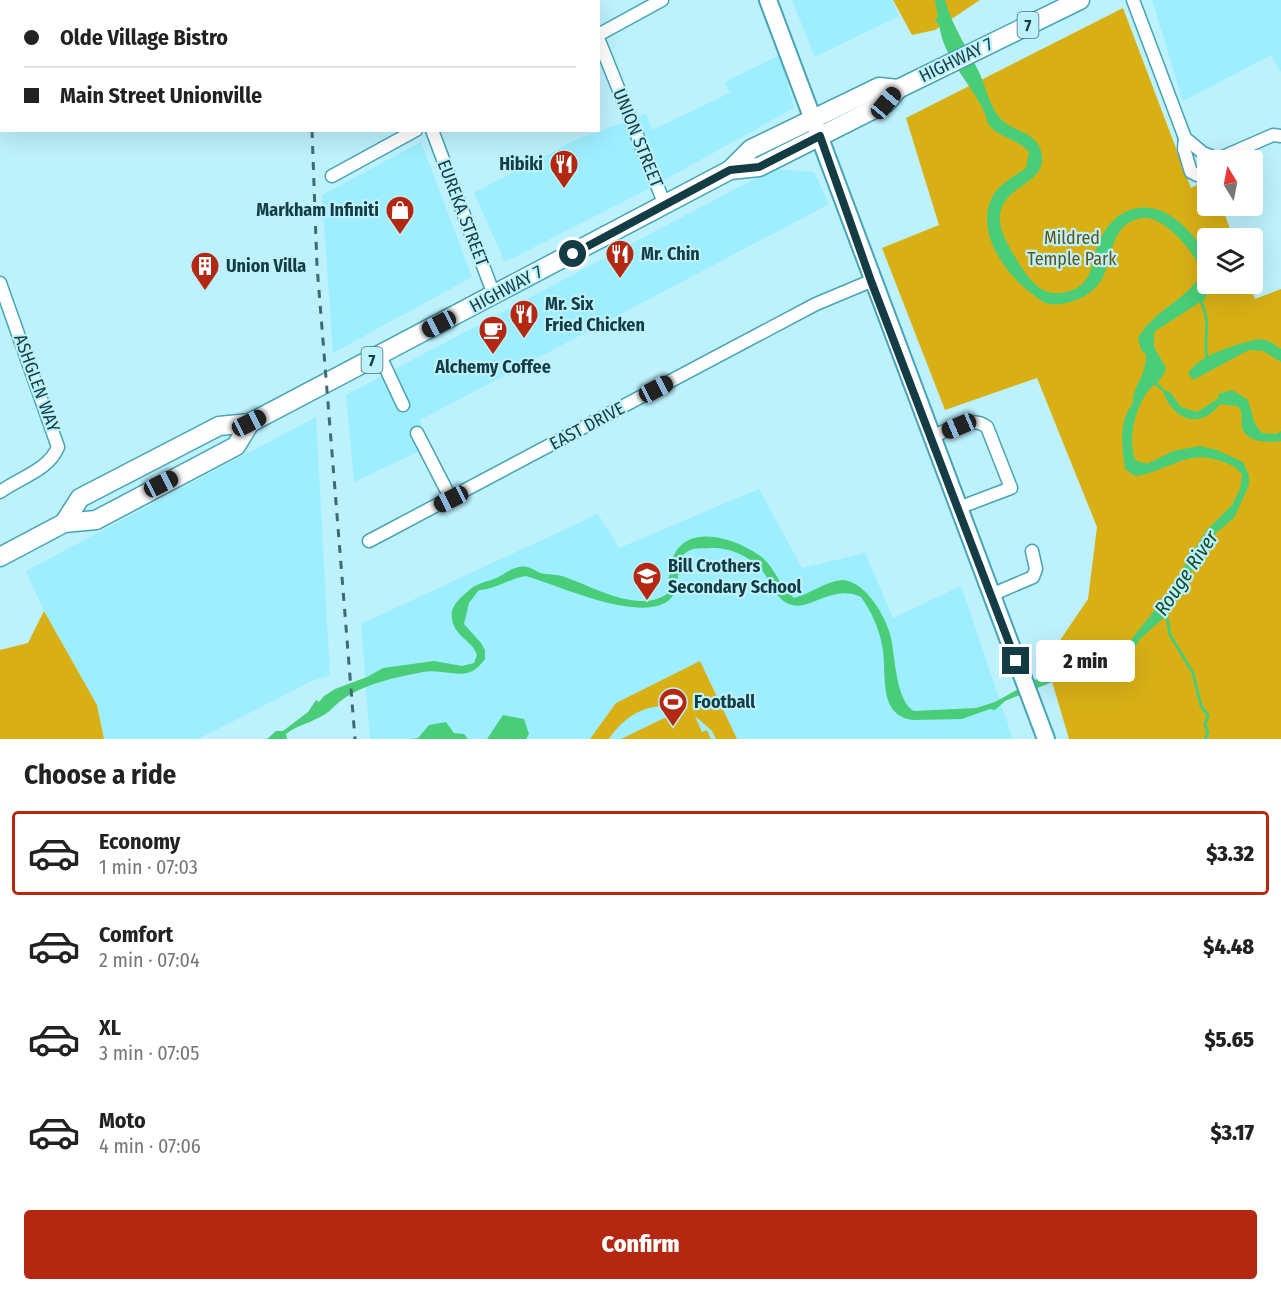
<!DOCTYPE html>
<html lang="en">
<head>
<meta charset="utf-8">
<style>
	body { margin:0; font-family:"Fira Sans Condensed",sans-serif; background:#f6f6f6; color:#222; height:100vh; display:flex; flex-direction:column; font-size:22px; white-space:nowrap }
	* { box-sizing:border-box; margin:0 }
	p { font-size:20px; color:#767676 }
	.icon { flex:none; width:33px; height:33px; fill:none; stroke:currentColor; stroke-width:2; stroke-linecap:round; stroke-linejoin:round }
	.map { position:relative; height:739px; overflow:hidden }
	.drawer { display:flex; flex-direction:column; background:#fff; flex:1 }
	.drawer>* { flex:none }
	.top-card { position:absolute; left:0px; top:0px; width:600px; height:132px; box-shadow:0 6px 24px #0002; display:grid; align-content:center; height:132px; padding:0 24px; background:#fff }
	.needle { width:39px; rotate:350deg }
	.controls { position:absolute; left:1197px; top:150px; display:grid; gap:12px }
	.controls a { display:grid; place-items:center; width:66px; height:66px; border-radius:6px; background:#fff; box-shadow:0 6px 24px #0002; font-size:30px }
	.end { position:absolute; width:27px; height:27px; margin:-14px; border:8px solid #143c44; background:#fff; box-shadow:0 0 0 3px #fff }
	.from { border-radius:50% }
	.bubble { position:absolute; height:42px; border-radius:6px; background:#fff; box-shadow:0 6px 24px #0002; font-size:20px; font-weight:800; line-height:42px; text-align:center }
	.car { position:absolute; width:18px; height:36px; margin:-18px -9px; border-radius:8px; box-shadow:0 0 4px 2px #0007; background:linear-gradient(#222 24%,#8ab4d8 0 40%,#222 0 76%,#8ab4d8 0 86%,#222 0) }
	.top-card b { display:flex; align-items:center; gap:21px; height:57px; font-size:22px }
	.top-card b+b { border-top:2px solid #e0e0e0 }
	.top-card i { width:15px; height:15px; background:#222 }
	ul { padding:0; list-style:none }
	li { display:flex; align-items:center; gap:18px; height:84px; margin:0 12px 9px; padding:0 12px; border:3px solid transparent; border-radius:6px }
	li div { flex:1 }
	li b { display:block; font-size:22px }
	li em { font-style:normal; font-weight:800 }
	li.on { border-color:#b42710 }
	li>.icon { width:54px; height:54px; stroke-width:1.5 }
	h2 { padding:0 24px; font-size:27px; line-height:72px }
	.cta { display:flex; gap:12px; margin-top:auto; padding:12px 24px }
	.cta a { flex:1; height:69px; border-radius:6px; background:#b42710; color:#fff; font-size:24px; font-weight:800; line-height:69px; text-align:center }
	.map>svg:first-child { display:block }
	.built { fill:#9deefe }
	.green { fill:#d8b016 }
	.water { fill:#49cd78 }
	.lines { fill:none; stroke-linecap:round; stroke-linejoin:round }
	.stream { stroke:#49cd78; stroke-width:3 }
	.street-casing { stroke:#45a5b7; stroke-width:15 }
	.secondary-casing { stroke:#45a5b7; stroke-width:20 }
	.primary-casing { stroke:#45a5b7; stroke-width:21 }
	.street { stroke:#fff; stroke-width:12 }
	.secondary { stroke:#fff; stroke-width:16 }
	.primary { stroke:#fff; stroke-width:18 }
	.rail { stroke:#3f6a73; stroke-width:3; stroke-dasharray:8 8; stroke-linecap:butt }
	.route { stroke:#143c44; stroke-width:8 }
	.labels { text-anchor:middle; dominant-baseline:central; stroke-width:4.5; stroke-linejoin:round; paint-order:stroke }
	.shield { fill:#bdf1fc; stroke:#47727b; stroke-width:1.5 }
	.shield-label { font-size:16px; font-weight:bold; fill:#143c44 }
	.street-label { font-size:18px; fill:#143c44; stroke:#bdf1fc }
	.poi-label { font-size:18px; font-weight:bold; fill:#143c44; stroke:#bdf1fc; text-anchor:start }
	.park-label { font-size:18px; fill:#645217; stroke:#bdf1fc }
	.water-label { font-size:20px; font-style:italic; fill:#174a29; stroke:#bdf1fc }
</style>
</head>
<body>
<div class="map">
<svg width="1281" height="739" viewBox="0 0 1281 739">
	<rect width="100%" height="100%" fill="#bdf1fc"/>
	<!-- built -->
	<g class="built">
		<polygon points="792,0 892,0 899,16 815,57"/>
		<polygon points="1152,0 1281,0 1281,72 1271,55 1183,101"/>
		<polygon points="780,55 794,108 650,188 505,262 474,193 575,140 646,114 652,130 730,93 725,82"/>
		<polygon points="421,142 472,277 333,353 322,195"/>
		<polygon points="773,169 814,172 829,204 420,420 426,448 354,482 346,395"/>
		<polygon points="316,417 330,676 314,680 198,739 104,739 97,705 44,611 26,571"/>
		<polygon points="759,489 802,568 865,553 893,618 961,586 1013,739 370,739 361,624 598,514 619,548"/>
	</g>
	<!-- green -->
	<g class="green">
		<polygon points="893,0 980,0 935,30 912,35"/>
		<polygon points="1123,8 1191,188 1207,180 1208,206 1222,206 1233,238 1208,238 1208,284 1249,284 1255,299 1281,289 1281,739 1069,739 1046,661 1088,599 1097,527 1037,378 945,410 882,248 939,225 906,118"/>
		<polygon points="44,611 97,705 104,739 0,739 0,650 28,643"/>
		<path d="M700 661 737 739H716L712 731 695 716 702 732 707 730 711 739H621L683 709C652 700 626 713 609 739H590L616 703Z"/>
	</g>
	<!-- water -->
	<g class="water">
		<path d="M935 0H945C952 26 967 47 979 72 986 87 990 109 1003 121 1015 132 1036 132 1041 151 1051 188 991 183 1001 228 1004 239 1011 250 1017 260 1023 271 1035 288 1048 292 1059 295 1074 292 1082 284 1093 274 1092 260 1097 247 1111 208 1146 195 1178 221 1201 241 1207 254 1208 284H1211L1205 299 1154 332V347L1166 368C1162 383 1152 384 1146 394 1134 413 1128 438 1135 460L1147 464 1173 451 1200 446 1217 450 1243 462 1249 475V485L1234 518 1215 534 1174 599 1167 615 1140 639 1134 649 1097 669 1050 683 1005 701 995 710 990 709 962 719 912 720C876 714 888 671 882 645 879 628 871 611 861 597 831 583 809 613 789 604 773 597 771 579 760 568 747 555 728 547 711 548 697 549 692 546 681 557 677 568 680 587 672 597 647 627 558 585 526 576 510 578 495 590 479 590L469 603 464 624 481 643 485 650V659C467 685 449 668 423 672 397 677 363 684 342 700 333 706 330 713 318 718 307 724 296 726 286 734L287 739H267L276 731H283L308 712 316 700 319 702 324 696 335 689 367 677 383 668 434 661 462 666 474 663 477 655C473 641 454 636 452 619 450 607 458 600 466 593 475 584 482 583 494 579 505 575 514 564 527 567 532 568 536 571 540 573 547 575 555 574 562 576 592 586 637 614 667 594 669 581 669 564 675 553 692 522 742 541 763 558 776 570 780 587 794 598 810 594 826 581 842 580 865 580 887 618 891 638 895 656 896 702 914 711L976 708 995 702 1044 675 1093 661 1130 641 1166 596 1206 531 1232 505 1240 489 1242 475C1237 467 1233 466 1224 462 1187 447 1170 471 1135 476L1125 469C1122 446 1118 422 1133 403 1132 386 1146 379 1146 354L1141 350 1138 338C1154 310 1185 301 1202 274 1198 255 1163 214 1142 218 1110 223 1113 258 1102 279 1093 296 1068 306 1051 304 1043 304 1037 297 1031 293 1004 273 973 229 994 194 1001 183 1015 176 1026 168L1029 152C1017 138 1000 139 988 124 984 100 952 68 943 41 940 33 941 27 935 19L938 17Z"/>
		<path d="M1259 339 1269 341 1281 349V362L1263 351 1249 350 1193 380 1188 373C1202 353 1238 344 1259 339Z"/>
		<path d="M1162 389 1170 392 1181 407 1197 412 1219 398 1218 394 1232 390 1248 400 1255 424 1262 433 1277 434 1281 431V441C1269 443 1247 443 1242 428 1240 419 1245 413 1237 406L1220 404C1199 432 1171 418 1162 389Z"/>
		<polygon points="503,715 524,719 529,734 526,739 487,739"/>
		<polygon points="446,722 454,733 464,734 468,739 411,739 418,738 429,725"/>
	</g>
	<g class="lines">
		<!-- stream -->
		<g class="stream">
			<path d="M1201 301C1212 327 1203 333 1207 359"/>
			<polyline points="1155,383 1162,389"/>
			<polyline points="1166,611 1170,635 1193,673 1201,706 1208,715 1205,725 1208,733 1205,739"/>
		</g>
		<!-- street casing -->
		<g class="street-casing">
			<g id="street">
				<polyline points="11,0 11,2"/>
				<polyline points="72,0 73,2"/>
				<polyline points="132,0 133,2"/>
				<polyline points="195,0 196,2"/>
				<polyline points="384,0 385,2"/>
				<polyline points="585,0 585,2"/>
				<polyline points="1133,0 1185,138 1203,153 1218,159 1273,135 1281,136"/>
				<polyline points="598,35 662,0"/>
				<polyline points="598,38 665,205"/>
				<polyline points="432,130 494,295"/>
				<polyline points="1185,138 1184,149 1191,172 1197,175 1208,172"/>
				<polyline points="332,176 416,130"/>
				<path d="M0 283 58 447C49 470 19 478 0 492"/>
				<polyline points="380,356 403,405"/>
				<polyline points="417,433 451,499"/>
				<path d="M931 437C948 431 971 414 987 427L1011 488 958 508"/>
				<polyline points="369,541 816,304 871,281"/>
				<polyline points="991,595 1033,577 1036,569 1032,551"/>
			</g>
		</g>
		<!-- secondary casing -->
		<g class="secondary-casing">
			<polyline id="secondary" points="768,0 1046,739"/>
		</g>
		<!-- primary casing -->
		<g class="primary-casing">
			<g id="primary">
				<polyline points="730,170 759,167 886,103 898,89 1080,0"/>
				<polyline points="64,523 80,498 219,426 250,423 730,170 751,149 879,87 898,89"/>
				<polyline points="0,557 64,523 96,520 236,446 250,423"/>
			</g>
		</g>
		<!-- street -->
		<use href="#street" class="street"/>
		<!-- secondary -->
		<use href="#secondary" class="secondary"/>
		<!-- primary -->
		<use href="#primary" class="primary"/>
		<!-- rail -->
		<g class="rail">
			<polyline points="322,2 322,0"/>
			<polyline points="312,130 317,266 355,739"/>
		</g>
	</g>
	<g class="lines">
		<!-- route -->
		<polyline class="route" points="573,254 730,170 759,167 820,136 871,281 1016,661"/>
	</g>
	<!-- icons -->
	<defs>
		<g id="restaurant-pin" transform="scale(1.5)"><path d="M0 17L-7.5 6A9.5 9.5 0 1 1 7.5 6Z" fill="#b42710" stroke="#bdf1fc"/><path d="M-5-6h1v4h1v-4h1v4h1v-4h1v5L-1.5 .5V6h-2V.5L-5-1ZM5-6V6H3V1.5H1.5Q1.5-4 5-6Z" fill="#fff"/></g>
		<g id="shop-pin" transform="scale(1.5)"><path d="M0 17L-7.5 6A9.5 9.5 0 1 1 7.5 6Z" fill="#b42710" stroke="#bdf1fc"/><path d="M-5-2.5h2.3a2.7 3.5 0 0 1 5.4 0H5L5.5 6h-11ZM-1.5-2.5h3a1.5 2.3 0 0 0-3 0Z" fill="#fff"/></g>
		<g id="building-pin" transform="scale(1.5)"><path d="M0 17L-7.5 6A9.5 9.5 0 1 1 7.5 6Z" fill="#b42710" stroke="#bdf1fc"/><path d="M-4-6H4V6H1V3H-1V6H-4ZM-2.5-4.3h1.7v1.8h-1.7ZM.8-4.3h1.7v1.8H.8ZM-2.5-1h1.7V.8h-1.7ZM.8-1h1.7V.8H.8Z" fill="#fff"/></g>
		<g id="cafe-pin" transform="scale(1.5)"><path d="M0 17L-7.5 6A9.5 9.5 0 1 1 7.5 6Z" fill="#b42710" stroke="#bdf1fc"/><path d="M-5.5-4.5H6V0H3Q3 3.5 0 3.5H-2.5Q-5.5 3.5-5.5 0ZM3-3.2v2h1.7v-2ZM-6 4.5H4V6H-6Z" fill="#fff"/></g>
		<g id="school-pin" transform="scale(1.5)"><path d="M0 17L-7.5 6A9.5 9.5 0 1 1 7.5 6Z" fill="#b42710" stroke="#bdf1fc"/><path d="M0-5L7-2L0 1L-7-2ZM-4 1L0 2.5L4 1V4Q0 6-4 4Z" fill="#fff"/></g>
		<g id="stadium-pin" transform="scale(1.5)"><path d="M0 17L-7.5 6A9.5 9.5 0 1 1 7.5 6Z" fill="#b42710" stroke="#bdf1fc"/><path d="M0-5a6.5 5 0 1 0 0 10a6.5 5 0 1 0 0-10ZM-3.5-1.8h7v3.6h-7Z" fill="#fff"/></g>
	</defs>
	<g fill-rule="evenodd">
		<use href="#restaurant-pin" x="564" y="164"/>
		<use href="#shop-pin" x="400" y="210"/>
		<use href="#restaurant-pin" x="620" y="254"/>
		<use href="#building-pin" x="205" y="266"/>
		<use href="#restaurant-pin" x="524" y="314"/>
		<use href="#cafe-pin" x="493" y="330"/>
		<use href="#school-pin" x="647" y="576"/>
		<use href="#stadium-pin" x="673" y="702"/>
	</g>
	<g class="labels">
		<!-- shield labels -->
		<g class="shield">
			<rect x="1017.5" y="12" width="21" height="26" rx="4.5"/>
			<rect x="361.5" y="347" width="21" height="26" rx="4.5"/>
		</g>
		<g class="shield-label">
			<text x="1028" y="25">7</text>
			<text x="372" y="360">7</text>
		</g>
		<!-- street labels -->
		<g class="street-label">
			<text transform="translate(956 60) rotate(-26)">HIGHWAY 7</text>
			<text transform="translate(638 138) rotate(68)">UNION STREET</text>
			<text transform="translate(463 213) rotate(69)">EUREKA STREET</text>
			<text transform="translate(506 289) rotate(-28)">HIGHWAY 7</text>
			<text transform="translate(37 383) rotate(70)">ASHGLEN WAY</text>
			<text transform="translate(587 426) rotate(-28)">EAST DRIVE</text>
		</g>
		<!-- poi labels -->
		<g class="poi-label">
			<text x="543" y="164" text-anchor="end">Hibiki</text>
			<text x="379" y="210" text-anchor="end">Markham Infiniti</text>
			<text x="641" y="254">Mr. Chin</text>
			<text x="226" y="266">Union Villa</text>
			<text x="545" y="304">Mr. Six<tspan x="545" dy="21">Fried Chicken</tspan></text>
			<text x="493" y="367" text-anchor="middle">Alchemy Coffee</text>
			<text x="668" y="566">Bill Crothers<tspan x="668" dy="21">Secondary School</tspan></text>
			<text x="694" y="702">Football</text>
		</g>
		<!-- park labels -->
		<g class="park-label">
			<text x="1072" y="238">Mildred<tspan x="1072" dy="21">Temple Park</tspan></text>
		</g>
		<!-- water labels -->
		<g class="water-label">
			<text transform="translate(1186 573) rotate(-56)">Rouge River</text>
		</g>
	</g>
</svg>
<div class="controls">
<a><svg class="needle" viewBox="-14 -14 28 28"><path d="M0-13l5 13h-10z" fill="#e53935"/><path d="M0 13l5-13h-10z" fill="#767676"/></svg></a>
<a><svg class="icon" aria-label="layers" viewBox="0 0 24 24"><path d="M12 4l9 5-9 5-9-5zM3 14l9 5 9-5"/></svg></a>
</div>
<i class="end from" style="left:573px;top:254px"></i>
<i class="end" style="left:1016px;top:661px"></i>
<div class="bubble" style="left:1036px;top:640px;width:99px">2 min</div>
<i class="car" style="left:886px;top:103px;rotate:40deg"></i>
<i class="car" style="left:439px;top:324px;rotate:242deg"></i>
<i class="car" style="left:656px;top:389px;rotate:62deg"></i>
<i class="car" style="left:249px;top:423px;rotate:63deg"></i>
<i class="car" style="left:959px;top:426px;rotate:247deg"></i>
<i class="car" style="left:161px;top:484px;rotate:63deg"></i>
<i class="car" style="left:451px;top:499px;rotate:243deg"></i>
<div class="top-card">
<b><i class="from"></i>Olde Village Bistro</b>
<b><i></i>Main Street Unionville</b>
</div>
</div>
<section class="drawer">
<h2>Choose a ride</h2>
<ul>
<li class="on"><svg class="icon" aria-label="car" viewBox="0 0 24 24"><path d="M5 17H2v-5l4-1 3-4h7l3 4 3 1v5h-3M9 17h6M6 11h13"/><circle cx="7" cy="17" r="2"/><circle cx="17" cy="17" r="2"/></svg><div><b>Economy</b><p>1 min · 07:03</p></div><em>$3.32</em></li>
<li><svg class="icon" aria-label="car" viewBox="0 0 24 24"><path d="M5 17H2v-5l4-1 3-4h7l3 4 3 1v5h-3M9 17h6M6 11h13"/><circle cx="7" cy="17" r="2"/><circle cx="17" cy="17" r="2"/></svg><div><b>Comfort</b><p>2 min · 07:04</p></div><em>$4.48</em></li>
<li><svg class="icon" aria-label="car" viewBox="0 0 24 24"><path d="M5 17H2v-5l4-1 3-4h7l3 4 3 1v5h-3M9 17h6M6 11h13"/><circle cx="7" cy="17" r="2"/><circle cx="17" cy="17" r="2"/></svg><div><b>XL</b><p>3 min · 07:05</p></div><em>$5.65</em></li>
<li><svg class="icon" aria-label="car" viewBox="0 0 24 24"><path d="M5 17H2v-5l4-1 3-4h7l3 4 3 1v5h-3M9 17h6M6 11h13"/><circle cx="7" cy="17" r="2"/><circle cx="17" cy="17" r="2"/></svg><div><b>Moto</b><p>4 min · 07:06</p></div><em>$3.17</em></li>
</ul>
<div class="cta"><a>Confirm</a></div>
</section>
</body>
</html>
